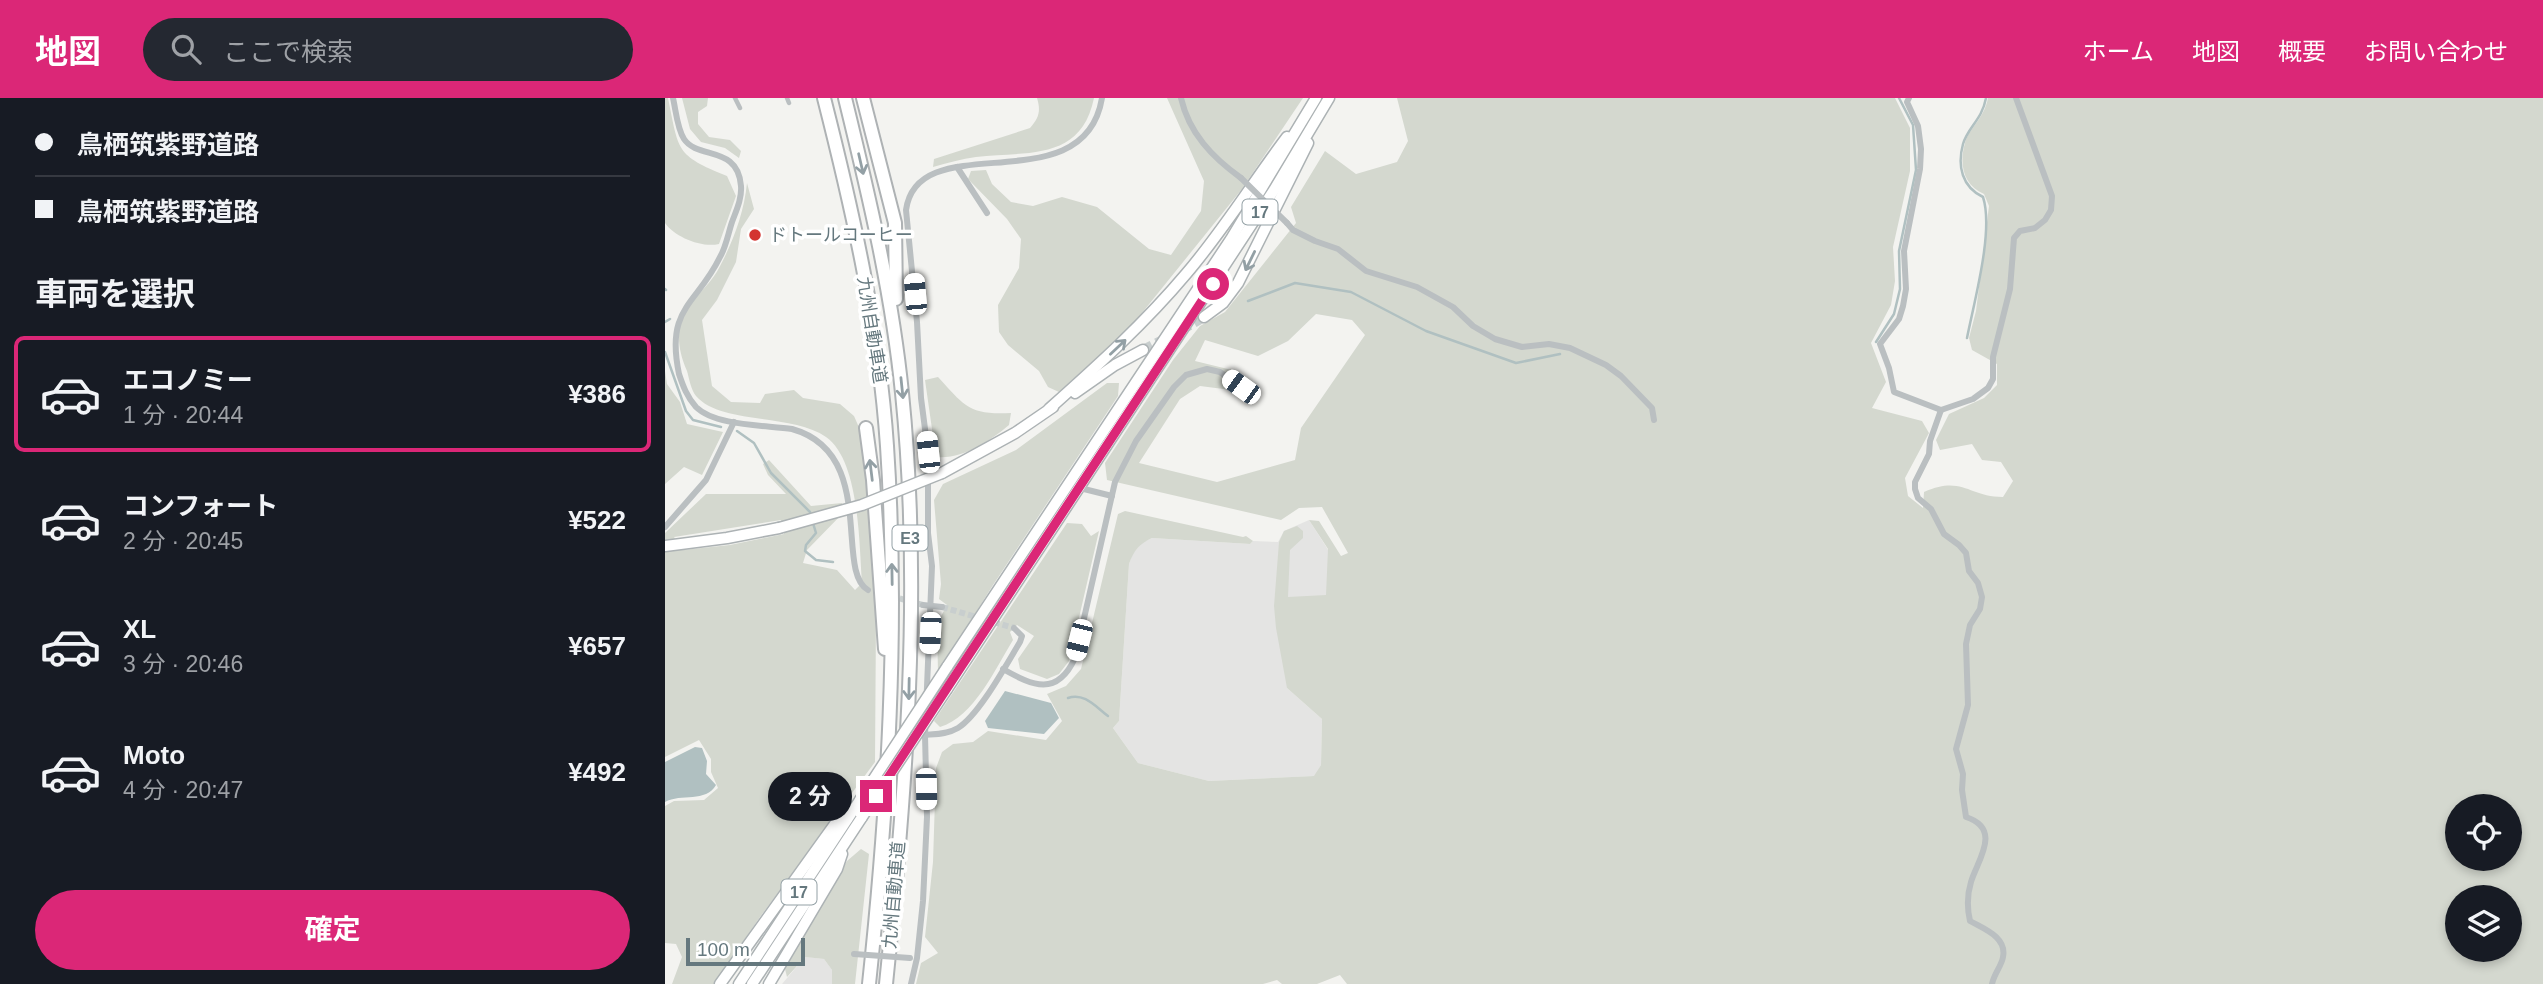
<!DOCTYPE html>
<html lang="ja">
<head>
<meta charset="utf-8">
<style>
	body { margin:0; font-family:Helvetica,"Noto Sans JP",sans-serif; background:#242831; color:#f1f3f6; height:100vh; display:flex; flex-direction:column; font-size:26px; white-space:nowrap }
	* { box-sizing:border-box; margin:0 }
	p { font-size:23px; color:#9ea1a6 }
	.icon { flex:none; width:38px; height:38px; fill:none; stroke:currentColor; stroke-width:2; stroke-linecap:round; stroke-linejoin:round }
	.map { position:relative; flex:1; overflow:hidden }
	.panel { display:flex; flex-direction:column; background:#171b24; width:665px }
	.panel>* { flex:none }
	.hud { display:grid; align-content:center; height:154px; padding:0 35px; background:#171b24 }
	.controls { position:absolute; left:1780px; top:696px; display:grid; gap:14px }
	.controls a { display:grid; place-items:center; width:77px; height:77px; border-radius:50%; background:#171b24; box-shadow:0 4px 10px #0003; font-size:35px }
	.scale { position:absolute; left:21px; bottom:18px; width:119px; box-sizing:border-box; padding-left:7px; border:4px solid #65787e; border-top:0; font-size:19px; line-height:24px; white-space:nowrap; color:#65787e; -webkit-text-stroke:5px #fff; paint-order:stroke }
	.end { position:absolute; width:32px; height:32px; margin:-16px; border:9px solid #db2777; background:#fff; box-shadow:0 0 0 4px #fff }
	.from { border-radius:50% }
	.bubble { position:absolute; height:49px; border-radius:24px; background:#171b24; box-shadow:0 4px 10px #0003; font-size:23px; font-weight:700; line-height:49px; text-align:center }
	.car { position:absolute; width:21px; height:42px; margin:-21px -10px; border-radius:9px; box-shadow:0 0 5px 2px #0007; background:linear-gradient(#fff 24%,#345 0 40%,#fff 0 76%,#345 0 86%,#fff 0) }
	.hud b { display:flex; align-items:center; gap:24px; height:66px; font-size:26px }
	.hud b+b { border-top:2px solid #363941 }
	.hud i { width:18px; height:18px; background:#f1f3f6 }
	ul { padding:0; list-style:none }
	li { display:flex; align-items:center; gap:21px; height:116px; margin:0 14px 10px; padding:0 21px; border:4px solid transparent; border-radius:10px }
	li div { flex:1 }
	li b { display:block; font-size:26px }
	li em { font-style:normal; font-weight:700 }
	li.on { border-color:#db2777 }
	li>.icon { width:63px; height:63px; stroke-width:1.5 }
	h2 { padding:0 35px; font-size:32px; line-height:84px }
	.cta { display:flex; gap:14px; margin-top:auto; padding:14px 35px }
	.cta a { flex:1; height:80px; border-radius:42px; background:#db2777; color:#fff; font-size:28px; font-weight:700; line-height:80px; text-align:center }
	header { display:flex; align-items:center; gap:42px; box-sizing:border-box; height:98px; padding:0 35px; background:#db2777; color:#fff }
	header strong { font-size:33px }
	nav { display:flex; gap:38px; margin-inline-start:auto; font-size:24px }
	.search { width:490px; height:63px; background:#242831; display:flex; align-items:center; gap:18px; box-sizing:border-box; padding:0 24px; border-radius:38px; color:#9ea1a6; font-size:26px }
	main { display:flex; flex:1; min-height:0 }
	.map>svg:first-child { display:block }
	.built { fill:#e4e4e3 }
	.green { fill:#d4d8cf; fill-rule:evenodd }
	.water { fill:#b0c0c1 }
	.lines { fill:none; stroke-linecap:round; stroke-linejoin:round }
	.stream { stroke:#b0c0c1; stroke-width:2.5 }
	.minor-tunnel { stroke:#c8cece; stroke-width:6; stroke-dasharray:6 3; stroke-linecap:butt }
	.primary-tunnel { stroke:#c8cece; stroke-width:10; stroke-dasharray:10 5; stroke-linecap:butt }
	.primary-casing { stroke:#acb2b4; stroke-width:13 }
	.motorway-casing { stroke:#aeb2b4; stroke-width:16 }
	.pedestrian { stroke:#babfc1; stroke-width:4.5 }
	.minor { stroke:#babfc1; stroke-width:6 }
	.primary { stroke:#fff; stroke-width:10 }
	.motorway { stroke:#fff; stroke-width:12 }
	.primary-bridge-casing { stroke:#acb2b4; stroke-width:13; stroke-linecap:butt }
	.minor-bridge { stroke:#babfc1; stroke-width:6 }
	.primary-bridge { stroke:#fff; stroke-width:10 }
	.oneway { stroke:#93a0a5 }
	.route { stroke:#db2777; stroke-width:9 }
	.poi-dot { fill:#d33430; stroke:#fff; stroke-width:2.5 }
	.labels { text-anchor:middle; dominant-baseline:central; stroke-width:7; stroke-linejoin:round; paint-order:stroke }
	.shield { fill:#fff; stroke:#93a0a5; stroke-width:2 }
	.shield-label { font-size:16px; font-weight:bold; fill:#65787e }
	.poi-label { font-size:18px; fill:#65787e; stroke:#fff; text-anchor:start }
	.street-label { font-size:18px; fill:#65787e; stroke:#fff }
</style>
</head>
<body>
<header>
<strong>地図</strong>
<div class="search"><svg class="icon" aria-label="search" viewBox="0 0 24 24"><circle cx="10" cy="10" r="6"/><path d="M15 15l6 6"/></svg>ここで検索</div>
<nav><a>ホーム</a><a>地図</a><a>概要</a><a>お問い合わせ</a></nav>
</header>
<main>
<section class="panel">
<div class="hud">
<b><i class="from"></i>鳥栖筑紫野道路</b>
<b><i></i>鳥栖筑紫野道路</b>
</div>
<h2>車両を選択</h2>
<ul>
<li class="on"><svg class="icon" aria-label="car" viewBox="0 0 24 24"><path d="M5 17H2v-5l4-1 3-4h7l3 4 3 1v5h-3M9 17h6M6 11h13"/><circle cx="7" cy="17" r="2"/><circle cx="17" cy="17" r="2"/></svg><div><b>エコノミー</b><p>1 分 · 20:44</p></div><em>¥386</em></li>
<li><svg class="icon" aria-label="car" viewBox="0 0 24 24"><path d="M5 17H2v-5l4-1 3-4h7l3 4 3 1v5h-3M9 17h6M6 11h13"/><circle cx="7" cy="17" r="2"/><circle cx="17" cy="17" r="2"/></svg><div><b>コンフォート</b><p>2 分 · 20:45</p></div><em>¥522</em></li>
<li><svg class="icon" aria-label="car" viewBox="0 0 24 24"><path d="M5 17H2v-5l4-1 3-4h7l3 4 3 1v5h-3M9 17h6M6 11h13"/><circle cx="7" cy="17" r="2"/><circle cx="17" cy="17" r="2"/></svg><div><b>XL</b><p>3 分 · 20:46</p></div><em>¥657</em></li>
<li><svg class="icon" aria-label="car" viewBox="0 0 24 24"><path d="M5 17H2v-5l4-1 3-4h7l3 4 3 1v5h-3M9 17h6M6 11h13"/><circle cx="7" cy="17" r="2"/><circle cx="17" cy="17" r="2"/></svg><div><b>Moto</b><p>4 分 · 20:47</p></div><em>¥492</em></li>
</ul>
<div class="cta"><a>確定</a></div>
</section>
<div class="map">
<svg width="1878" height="886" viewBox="0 0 1878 886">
	<rect width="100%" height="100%" fill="#f3f3f0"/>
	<!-- built -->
	<g class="built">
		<polygon points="644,422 669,461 667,503 622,590 657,621 656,667 650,678 544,683 473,665 448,630 454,623 464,466 468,454 476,445 487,440 585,446 588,443 613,444 619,433"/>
		<polygon points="140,859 159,861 167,872 167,886 117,886"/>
	</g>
	<!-- green -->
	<g class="green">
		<path d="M0 0H3C14 53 10 57 62 78L71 98 54 146C36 150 10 139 0 125Z"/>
		<polygon points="17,0 43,0 42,8 33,14 33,26 44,39 65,42 76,53 74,60 60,50 36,44 25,31"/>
		<path d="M372 0H429C416 64 361 53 311 59 297 61 282 65 268 69L269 61 365 30C374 20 376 13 372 0Z"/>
		<polygon points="502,0 638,0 577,91 464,231 394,294 383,289 374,273 343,247 334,234 333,207 354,170 356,141 342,121 303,81 306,73 321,72 327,86 346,104 368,108 397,99 432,109 484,151 506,157 536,113 539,83"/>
		<path d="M732 0H1230L1245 30V73L1228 149 1230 183 1226 207 1206 245 1221 284 1207 310 1257 323 1264 335 1240 380 1243 398 1258 410 1259 394C1298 377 1303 399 1338 399L1348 383 1336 364 1317 362 1307 346 1275 352 1271 342 1284 316 1319 300 1332 287V266L1307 252 1304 240 1311 213 1324 108 1319 96C1298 87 1294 66 1300 45 1304 30 1319 21 1323 0H1878V886H682L675 877 652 886H617L612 882 598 886H251L256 865 273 855 260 839 268 764 271 670 277 654 288 646 308 644 323 633 381 642 397 623 382 596 401 588 416 571 453 416 460 413 578 439 581 438 588 443 585 446 487 440C474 446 469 452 464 466L454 623 448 630 473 665 544 683 649 678 656 667 657 621 622 590 611 530 609 508 614 444 619 433 632 428 638 433V440L625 452 623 499 661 497 663 451 644 422 654 423 676 458 683 455 657 409 634 410 616 422 442 382 440 365 508 262 535 228 560 214 631 125 626 109 660 53 691 76 732 64 743 43ZM651 216 687 222 700 237 636 330 630 362 552 384 474 365 515 301 535 288 574 293 571 273 530 263 540 242 593 258 623 243ZM1792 709H1844V761H1792ZM1792 800H1844V852H1792Z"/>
		<path d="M82 85 89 111 76 131 71 164 52 202 37 222 47 288 66 304 95 305 100 296 129 292 138 300 175 306 189 318 196 334 203 390 211 519 210 664 95 819 49 886H7L17 859 11 846 0 845V708L9 703 39 702 53 690 46 674V661L34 642 0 659V435L41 396H121L103 377 98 366 104 362 146 408 177 405 179 414 142 452 138 465 172 472 190 492 197 485C194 447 195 363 161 339 127 315 56 327 31 298 26 292 24 280 22 273 16 259 13 247 14 232 17 205 43 192 54 170 68 144 79 115 82 85ZM116 422 119 436 65 447 18 452 9 439Z"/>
		<polygon points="0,273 2,286 15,304 22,326 58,334 37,377 19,369 0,386"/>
		<path d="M273 279C300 308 303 317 346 315L344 327C325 343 297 362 271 359L260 282Z"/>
		<polygon points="442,285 454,285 453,298 328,487 273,575 272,526 282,507 274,501 276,486 269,402 278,386 351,352"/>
		<path d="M402 425 417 426 426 438 434 433 404 563 394 576 382 581 355 571 353 561 369 538 352 527 345 534 348 542C330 571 309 619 275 629L269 623Z"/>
		<polygon points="196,751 204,756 190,886 167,886 167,872 159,861 140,859 122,879 120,871 182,763"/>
	</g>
	<!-- water -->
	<g class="water">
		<polygon points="340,593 386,605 394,620 379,636 323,630 320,623"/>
		<path d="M30 649 37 650 42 663 41 676 51 687C41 705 16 695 0 704V664Z"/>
	</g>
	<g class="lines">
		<!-- stream -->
		<g class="stream">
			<polyline points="0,191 1,192"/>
			<polyline points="583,203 630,185 686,194 761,233 851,265 895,256"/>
			<polyline points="0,224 5,221"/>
			<path d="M1302 240C1309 204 1329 133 1318 99 1297 89 1292 68 1298 46 1303 29 1317 22 1321 0"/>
			<polyline points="1211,244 1229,216 1235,191 1234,153 1251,72 1248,27 1234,0"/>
			<polyline points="0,254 21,313 28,322 56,329"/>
			<polyline points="72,333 89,345 106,375 145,414 146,419"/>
			<polyline points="148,425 151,435 141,447 140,453 151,462 168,464"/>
			<path d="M403 600C419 594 431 609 443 618"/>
		</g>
		<!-- minor-tunnel -->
		<g class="minor-tunnel">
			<polyline points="226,498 258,507"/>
			<polyline points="277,509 349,530"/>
		</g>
		<!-- primary-tunnel -->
		<g class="primary-tunnel">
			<polyline points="516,232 539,219"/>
			<polyline points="478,252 502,240"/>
		</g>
		<!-- primary casing -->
		<g class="primary-casing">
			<g id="primary">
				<polyline points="539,219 558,205 573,185 643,45"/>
				<polyline points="410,295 450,267 478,252"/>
				<path d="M384 311C432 268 479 226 521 176 558 133 588 84 622 39"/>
				<polyline points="277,375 350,335 388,309"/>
				<polyline points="0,448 62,440 114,430"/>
				<polyline points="282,569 566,141 651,0"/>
				<polyline points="282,591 609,92 664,0"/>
				<polyline points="55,886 170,726 182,721"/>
				<polyline points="74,886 195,702"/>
				<polyline points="87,886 197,719"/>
				<polyline points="104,886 172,771 177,756"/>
			</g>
		</g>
		<!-- motorway casing -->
		<g class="motorway-casing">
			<g id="motorway">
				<path d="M159 0C188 114 214 230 222 348 234 527 223 708 204 886"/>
				<path d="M180 0C204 98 227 195 237 295 257 491 241 691 221 886"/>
				<polyline points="198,0 230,125 231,201"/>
				<polyline points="201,330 208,382 220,551"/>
			</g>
		</g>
		<!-- pedestrian -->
		<g class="pedestrian">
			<polyline points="70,0 75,10"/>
			<polyline points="122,0 124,5"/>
		</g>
		<!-- minor -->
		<g class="minor">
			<path d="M8 0C11 13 12 30 19 41 33 62 73 47 76 88 77 101 71 113 67 124 63 136 61 149 55 159 32 207 0 209 14 276 18 288 22 299 31 309 50 328 100 327 127 331 213 355 169 473 203 492"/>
			<path d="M516 0C524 35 547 59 576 80"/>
			<polyline points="1244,0 1242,4 1253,28 1256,51 1255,71 1239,153 1241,191 1238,208 1234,221 1215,246 1224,270 1229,294 1276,312 1308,301 1323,290 1328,281 1328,259 1345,191 1349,140 1355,133 1370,130 1380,122 1386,112 1387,98 1351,0"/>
			<polyline points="292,69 322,115"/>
			<polyline points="622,125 628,132 650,143 673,151 701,173 752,189 788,209 808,228 830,241 857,249 884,246 905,250 941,267 956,278 987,310 989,322"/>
			<path d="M1276 312 1265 343 1264 356 1250 384V391L1253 400 1266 411 1279 436 1294 447 1301 455 1304 473 1313 485 1317 499 1315 511 1305 527 1301 546 1303 607 1291 651 1298 676 1297 692 1301 719C1338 731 1312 763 1306 784 1302 797 1302 810 1305 823 1319 831 1342 839 1338 859 1337 867 1329 876 1327 886"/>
			<polyline points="415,390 447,398"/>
			<polyline points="0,429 41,382 69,324"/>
			<polyline points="258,507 277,509"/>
			<path d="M338 571C368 588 392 599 410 560L450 384 471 343 509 289 521 277 542 271 555 274 576 289"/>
			<path d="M260 637C271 636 283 636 293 630 314 617 341 567 355 544L357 538 349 530"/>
			<path d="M246 886 252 860 258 803 262 719 260 637 267 468 263 435V354L256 300 252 224 241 112C253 26 419 108 437 0"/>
		</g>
		<!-- primary -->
		<use href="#primary" class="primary"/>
		<!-- motorway -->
		<use href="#motorway" class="motorway"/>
		<!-- primary-bridge casing -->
		<g class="primary-bridge-casing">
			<g id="primary-bridge">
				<polyline points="114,430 197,407 277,375"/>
				<polyline points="195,702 282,569"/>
				<polyline points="197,719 282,591"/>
			</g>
		</g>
		<!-- minor-bridge -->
		<g class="minor-bridge">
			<polyline points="576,80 622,125"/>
			<polyline points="189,856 245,860"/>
		</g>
		<!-- primary-bridge -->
		<use href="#primary-bridge" class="primary-bridge"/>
	</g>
	<!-- one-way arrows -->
	<defs><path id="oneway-shaft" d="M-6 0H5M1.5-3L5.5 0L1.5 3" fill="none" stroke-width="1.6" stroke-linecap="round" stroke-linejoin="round" transform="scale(1.75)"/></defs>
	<g class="oneway">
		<use href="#oneway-shaft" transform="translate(196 66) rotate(77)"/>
		<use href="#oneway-shaft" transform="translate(585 163) rotate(116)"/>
		<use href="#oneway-shaft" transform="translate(453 249) rotate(-43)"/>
		<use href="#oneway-shaft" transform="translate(237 290) rotate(84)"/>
		<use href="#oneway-shaft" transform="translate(206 372) rotate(-97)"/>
		<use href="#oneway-shaft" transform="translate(227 476) rotate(-91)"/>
		<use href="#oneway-shaft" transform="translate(244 591) rotate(91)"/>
	</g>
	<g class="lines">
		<!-- route -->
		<polyline class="route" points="211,698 548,186"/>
	</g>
	<!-- markers -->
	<circle class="poi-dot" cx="90" cy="137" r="7"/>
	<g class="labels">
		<!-- shield labels -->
		<g class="shield">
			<rect x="577.5" y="101.5" width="35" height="25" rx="5"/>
			<rect x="227.5" y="427.5" width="35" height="25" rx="5"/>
			<rect x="116.5" y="781.5" width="35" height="25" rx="5"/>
		</g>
		<g class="shield-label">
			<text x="595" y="114">17</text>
			<text x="245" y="440">E3</text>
			<text x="134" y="794">17</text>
		</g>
		<!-- poi labels -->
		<g class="poi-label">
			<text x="104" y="137">ドトールコーヒー</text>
		</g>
		<!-- street labels -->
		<g class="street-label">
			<text transform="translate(207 232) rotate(81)">九州自動車道</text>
			<text transform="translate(229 797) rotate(-85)">九州自動車道</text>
		</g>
	</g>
</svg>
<div class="controls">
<a><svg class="icon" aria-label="locate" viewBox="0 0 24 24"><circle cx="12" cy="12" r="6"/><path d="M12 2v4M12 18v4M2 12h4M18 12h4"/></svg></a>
<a><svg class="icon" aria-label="layers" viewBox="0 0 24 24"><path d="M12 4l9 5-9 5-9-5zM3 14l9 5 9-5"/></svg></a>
</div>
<div class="scale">100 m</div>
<i class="end from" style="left:548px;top:186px"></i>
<i class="end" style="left:211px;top:698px"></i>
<div class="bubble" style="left:103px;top:674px;width:84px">2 分</div>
<i class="car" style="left:250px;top:196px;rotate:355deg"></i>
<i class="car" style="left:576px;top:289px;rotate:306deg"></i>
<i class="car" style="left:263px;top:354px;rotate:354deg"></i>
<i class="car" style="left:265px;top:535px;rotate:183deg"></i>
<i class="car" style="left:414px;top:542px;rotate:194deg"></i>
<i class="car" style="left:261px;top:691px;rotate:179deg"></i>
</div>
</main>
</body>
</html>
